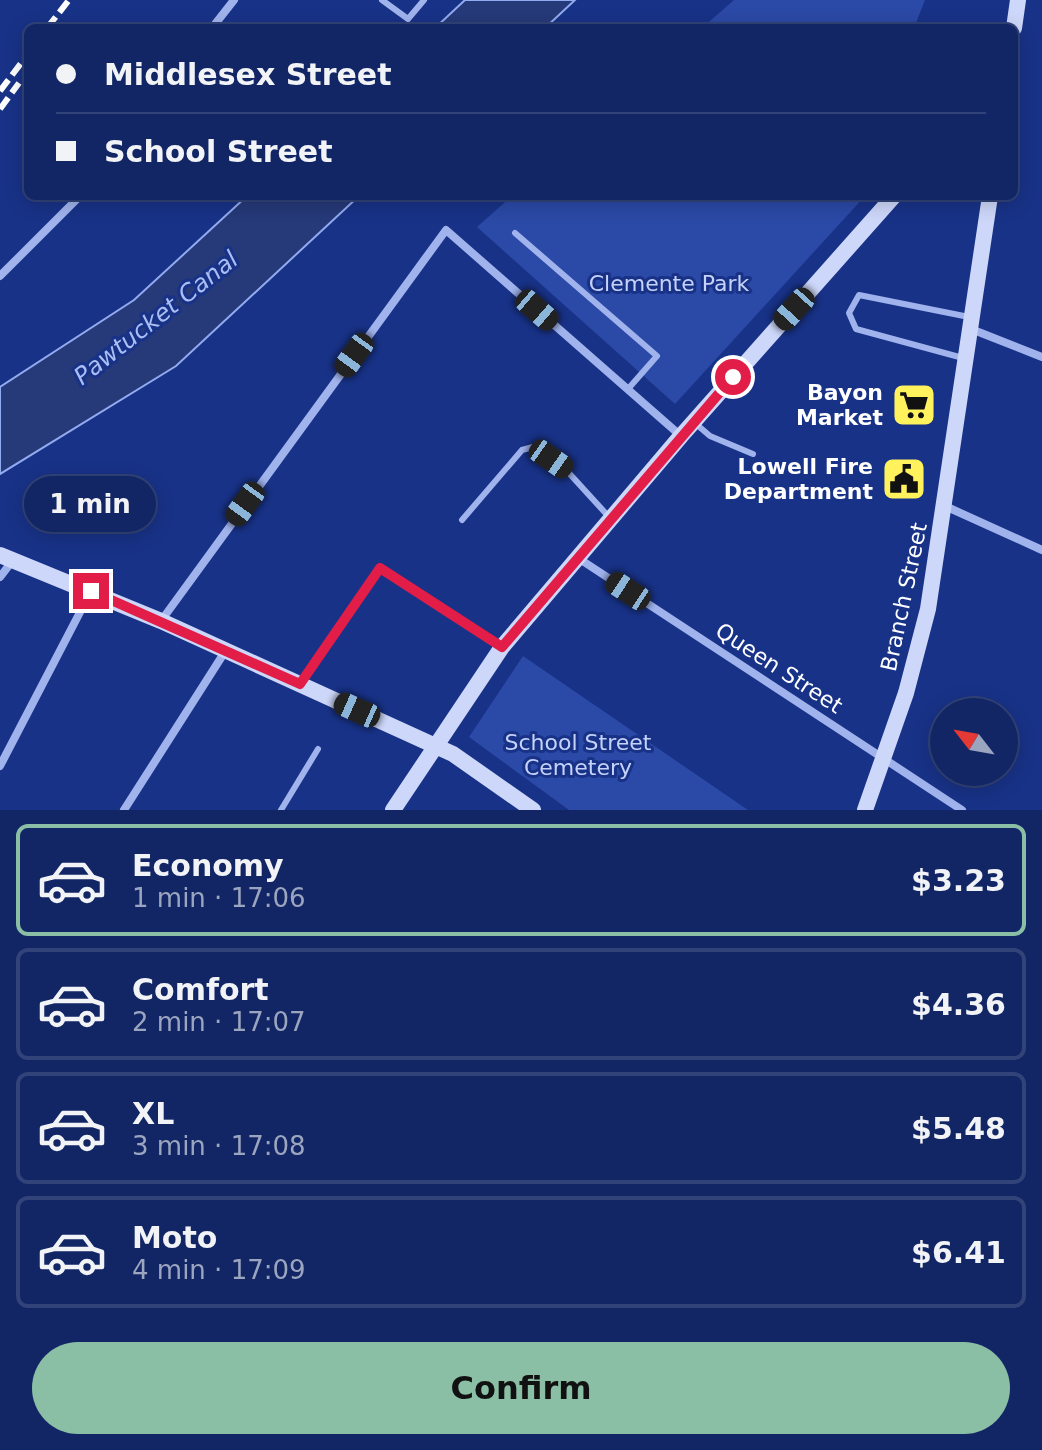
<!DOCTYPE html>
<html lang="en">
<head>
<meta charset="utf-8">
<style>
	body { margin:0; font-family:"DejaVu Sans",sans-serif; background:#1f326e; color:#f1f3f6; height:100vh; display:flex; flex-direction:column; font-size:30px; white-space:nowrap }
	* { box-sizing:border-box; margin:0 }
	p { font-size:26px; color:#9ca5bf }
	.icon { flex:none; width:44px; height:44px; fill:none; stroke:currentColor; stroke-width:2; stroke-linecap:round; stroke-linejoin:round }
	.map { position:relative; height:810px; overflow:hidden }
	.sheet { display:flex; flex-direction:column; background:#122665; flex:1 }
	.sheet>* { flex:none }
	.banner { position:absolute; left:24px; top:24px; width:994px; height:176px; border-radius:12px; box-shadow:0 4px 20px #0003,0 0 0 2px #314379; display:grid; align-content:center; height:176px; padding:0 32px; background:#122665 }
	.needle { width:52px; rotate:301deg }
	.fabs { position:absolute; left:930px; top:698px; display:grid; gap:16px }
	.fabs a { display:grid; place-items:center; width:88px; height:88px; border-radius:50%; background:#122665; box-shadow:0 4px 20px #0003,0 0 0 2px #314379; font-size:40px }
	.end { position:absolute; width:36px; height:36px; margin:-18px; border:10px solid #e11d48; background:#fff; box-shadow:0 0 0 4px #fff }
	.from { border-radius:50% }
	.bubble { position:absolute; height:56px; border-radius:28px; background:#122665; box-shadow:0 4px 20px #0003,0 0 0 2px #314379; font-size:26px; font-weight:600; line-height:56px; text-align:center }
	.car { position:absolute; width:24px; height:48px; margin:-24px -12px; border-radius:10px; box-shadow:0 0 6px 2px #0007; background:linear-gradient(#222 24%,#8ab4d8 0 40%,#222 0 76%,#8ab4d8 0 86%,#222 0) }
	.banner b { display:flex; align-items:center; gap:28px; height:76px; font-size:30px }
	.banner b+b { border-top:2px solid #314379 }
	.banner i { width:20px; height:20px; background:#f1f3f6 }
	ul { padding:14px 0 0; list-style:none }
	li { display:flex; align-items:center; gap:24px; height:112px; margin:0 16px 12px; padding:0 16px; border:4px solid #314379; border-radius:12px }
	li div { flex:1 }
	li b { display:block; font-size:30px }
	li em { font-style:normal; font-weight:600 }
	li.selected { border-color:#8abfa5 }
	li>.icon { width:72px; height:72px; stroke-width:1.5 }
	.primary-button { display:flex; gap:16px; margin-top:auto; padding:16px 32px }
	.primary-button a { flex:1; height:92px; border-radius:48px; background:#8abfa5; color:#111; font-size:32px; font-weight:600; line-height:92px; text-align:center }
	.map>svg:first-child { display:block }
	.green { fill:#2b49a6 }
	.water { fill:#263979; stroke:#92aaef; stroke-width:2 }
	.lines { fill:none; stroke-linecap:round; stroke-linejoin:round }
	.service { stroke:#a0b3ed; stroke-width:6 }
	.minor { stroke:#a0b3ed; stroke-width:8 }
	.secondary { stroke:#cdd7f9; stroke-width:16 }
	.rail { stroke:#fff; stroke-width:6; stroke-dasharray:14 6; stroke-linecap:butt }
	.route { stroke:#e11d48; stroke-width:10 }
	.labels { text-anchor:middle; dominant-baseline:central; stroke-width:6; stroke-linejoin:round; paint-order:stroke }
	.park-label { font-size:22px; fill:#c5d2f9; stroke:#183287 }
	.poi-label { font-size:22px; font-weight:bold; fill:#fff; stroke:#183287; text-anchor:end }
	.street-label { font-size:22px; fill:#fff; stroke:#183287 }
	.water-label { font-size:24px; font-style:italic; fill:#abbef4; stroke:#183287 }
</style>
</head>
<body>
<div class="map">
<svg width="1042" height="810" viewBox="0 0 1042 810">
	<rect width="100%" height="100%" fill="#183287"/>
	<!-- green -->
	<g class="green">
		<polygon points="734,0 925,0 914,28 702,28"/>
		<polygon points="512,196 865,196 675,404 477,227"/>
		<polygon points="523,656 748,810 569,810 469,737"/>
	</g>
	<!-- water -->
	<g class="water">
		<polygon points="465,0 575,0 545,28 435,28"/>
		<polygon points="247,196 359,196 176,366 0,474 0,387 134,300"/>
	</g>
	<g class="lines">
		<!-- service -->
		<g class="service">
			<polyline points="382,0 408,19 424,0"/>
			<polyline points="515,233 657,356 628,389"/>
			<polyline points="963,358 856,329 849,313 859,295 969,317"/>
			<polyline points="696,424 710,436 753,454"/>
			<polyline points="462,520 522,450 533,447 568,472 610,518"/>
			<polyline points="281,810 318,749"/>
		</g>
		<!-- minor -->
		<g class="minor">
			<polyline points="212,28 234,0"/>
			<polyline points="0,276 80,196"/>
			<polyline points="971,329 1042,357"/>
			<polyline points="945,506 1042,550"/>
			<polyline points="578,558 962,810"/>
			<polyline points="0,577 13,560"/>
			<polyline points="161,621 446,230 681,436"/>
			<polyline points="300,684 380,568 502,647"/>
			<polyline points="0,766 90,593"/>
			<polyline points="124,810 226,650"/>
		</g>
		<!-- secondary -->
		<g class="secondary">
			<polyline points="1014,28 1018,0"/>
			<polyline points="0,555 161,621 453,754 533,810"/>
			<polyline points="393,810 502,647 681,436 894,196"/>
			<polyline points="865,810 906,693 928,609 990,196"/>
		</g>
		<!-- rail -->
		<g class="rail">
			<polyline points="47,28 69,0"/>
			<polyline points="0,91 28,54"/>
			<polyline points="0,109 19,83"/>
		</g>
	</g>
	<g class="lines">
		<!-- route -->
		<polyline class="route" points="91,591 300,684 380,568 502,647 733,377"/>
	</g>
	<!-- icons -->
	<defs>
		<g id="supermarket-square" transform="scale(2.3)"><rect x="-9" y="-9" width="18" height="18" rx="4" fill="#fff25c" stroke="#183287"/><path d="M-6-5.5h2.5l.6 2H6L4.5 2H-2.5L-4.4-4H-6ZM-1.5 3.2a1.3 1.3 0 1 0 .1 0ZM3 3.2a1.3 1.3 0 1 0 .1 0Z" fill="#111"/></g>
		<g id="civic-square" transform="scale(2.3)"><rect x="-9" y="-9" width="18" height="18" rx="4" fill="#fff25c" stroke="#183287"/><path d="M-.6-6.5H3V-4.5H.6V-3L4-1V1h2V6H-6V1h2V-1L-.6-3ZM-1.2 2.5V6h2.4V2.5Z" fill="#111"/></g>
	</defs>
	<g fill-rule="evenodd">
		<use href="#supermarket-square" x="914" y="405"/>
		<use href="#civic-square" x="904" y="479"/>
	</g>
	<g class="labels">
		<!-- park labels -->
		<g class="park-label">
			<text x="669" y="283">Clemente Park</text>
			<text x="578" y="742">School Street<tspan x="578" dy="25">Cemetery</tspan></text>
		</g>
		<!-- poi labels -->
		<g class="poi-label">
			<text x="883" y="392">Bayon<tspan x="883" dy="25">Market</tspan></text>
			<text x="873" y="466">Lowell Fire<tspan x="873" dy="25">Department</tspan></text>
		</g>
		<!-- street labels -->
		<g class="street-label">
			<text transform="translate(904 597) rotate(-78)">Branch Street</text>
			<text transform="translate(779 668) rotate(33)">Queen Street</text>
		</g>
		<!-- water labels -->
		<g class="water-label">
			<text transform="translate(156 318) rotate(-38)">Pawtucket Canal</text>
		</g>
	</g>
</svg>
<div class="fabs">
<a><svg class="needle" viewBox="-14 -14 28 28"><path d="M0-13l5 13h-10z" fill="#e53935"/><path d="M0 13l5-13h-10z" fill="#9ca5bf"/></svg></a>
</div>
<i class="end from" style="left:733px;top:377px"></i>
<i class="end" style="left:91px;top:591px"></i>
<div class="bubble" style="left:24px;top:476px;width:132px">1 min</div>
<i class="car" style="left:794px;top:309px;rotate:222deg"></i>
<i class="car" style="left:537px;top:310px;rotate:131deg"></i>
<i class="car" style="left:354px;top:355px;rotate:216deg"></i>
<i class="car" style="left:551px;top:459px;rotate:125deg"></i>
<i class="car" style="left:245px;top:504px;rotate:216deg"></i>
<i class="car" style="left:628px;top:591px;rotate:303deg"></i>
<i class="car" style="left:357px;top:710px;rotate:294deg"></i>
<div class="banner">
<b><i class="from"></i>Middlesex Street</b>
<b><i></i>School Street</b>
</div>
</div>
<section class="sheet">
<ul>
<li class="selected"><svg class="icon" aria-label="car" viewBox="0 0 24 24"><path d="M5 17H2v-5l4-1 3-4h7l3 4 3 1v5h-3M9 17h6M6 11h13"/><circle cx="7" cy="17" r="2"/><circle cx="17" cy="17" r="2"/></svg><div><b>Economy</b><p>1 min · 17:06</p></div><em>$3.23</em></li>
<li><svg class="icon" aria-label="car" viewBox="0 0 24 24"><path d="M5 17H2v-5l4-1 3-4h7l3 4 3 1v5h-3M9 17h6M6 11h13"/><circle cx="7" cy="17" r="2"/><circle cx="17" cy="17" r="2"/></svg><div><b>Comfort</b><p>2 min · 17:07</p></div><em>$4.36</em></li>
<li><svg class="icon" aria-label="car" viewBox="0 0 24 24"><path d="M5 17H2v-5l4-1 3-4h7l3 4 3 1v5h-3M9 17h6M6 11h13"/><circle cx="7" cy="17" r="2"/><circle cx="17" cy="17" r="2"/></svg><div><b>XL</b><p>3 min · 17:08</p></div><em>$5.48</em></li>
<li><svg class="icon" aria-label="car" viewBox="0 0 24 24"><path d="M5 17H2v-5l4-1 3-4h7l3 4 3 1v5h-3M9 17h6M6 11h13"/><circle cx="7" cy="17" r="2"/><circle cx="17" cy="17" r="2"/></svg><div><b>Moto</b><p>4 min · 17:09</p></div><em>$6.41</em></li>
</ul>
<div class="primary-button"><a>Confirm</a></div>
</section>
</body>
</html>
